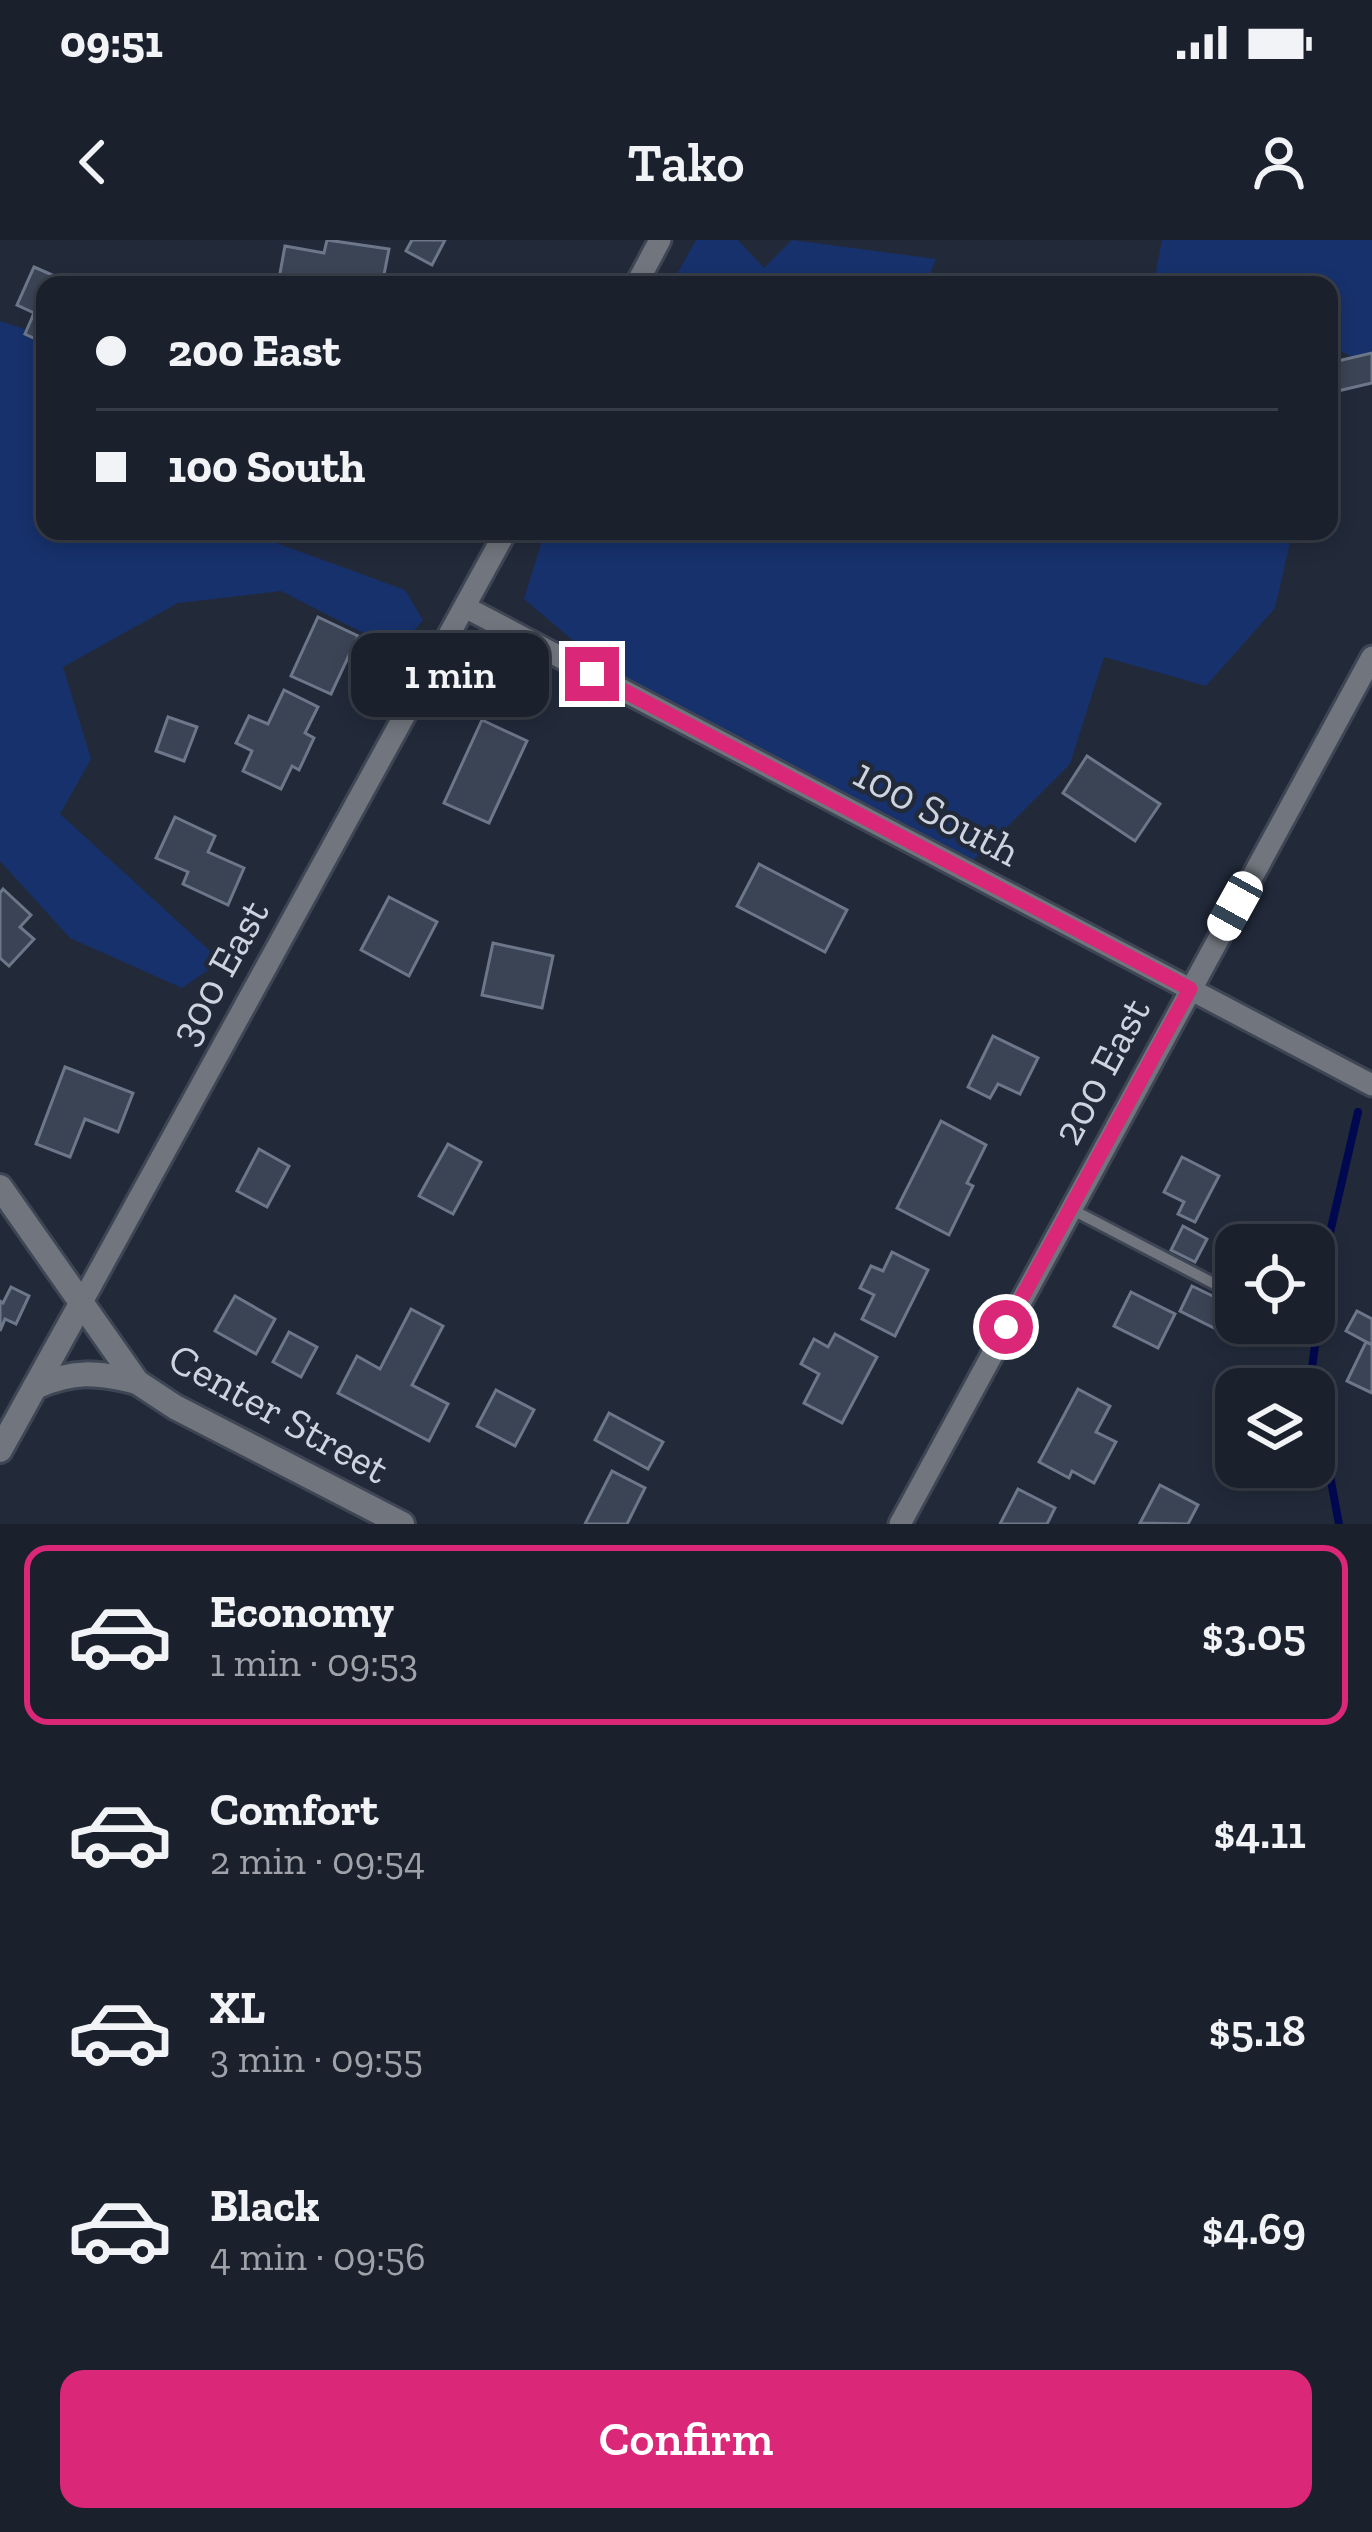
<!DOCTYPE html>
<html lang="en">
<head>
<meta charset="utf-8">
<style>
	body { margin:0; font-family:"Zilla Slab",serif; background:#232834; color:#f1f3f6; height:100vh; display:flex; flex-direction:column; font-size:45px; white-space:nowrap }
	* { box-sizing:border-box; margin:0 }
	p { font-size:39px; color:#9fa3a9 }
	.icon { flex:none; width:66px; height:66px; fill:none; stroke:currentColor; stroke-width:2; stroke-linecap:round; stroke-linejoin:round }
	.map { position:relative; height:1284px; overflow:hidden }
	.sheet { display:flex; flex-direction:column; background:#1a202c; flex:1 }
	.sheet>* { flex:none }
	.hud { position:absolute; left:36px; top:36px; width:1302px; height:264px; border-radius:24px; box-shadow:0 6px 18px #0003,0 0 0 3px #383e48; display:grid; align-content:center; height:264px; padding:0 60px; background:#1a202c }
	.tools { position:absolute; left:1215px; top:984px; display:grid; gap:24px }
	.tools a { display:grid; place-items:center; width:120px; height:120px; border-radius:24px; background:#1a202c; box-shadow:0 6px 18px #0003,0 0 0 3px #383e48; font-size:60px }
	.end { position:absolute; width:54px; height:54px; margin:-27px; border:15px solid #db2777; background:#fff; box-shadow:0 0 0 6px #fff }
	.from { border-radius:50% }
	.bubble { position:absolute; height:84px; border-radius:24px; background:#1a202c; box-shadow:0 6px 18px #0003,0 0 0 3px #383e48; font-size:39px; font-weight:600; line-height:84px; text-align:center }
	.car { position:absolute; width:36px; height:72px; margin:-36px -18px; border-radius:15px; box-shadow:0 0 9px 3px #0007; background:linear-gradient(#fff 24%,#345 0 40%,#fff 0 76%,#345 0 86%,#fff 0) }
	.hud b { display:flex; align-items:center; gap:42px; height:114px; font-size:45px }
	.hud b+b { border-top:3px solid #383e48 }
	.hud i { width:30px; height:30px; background:#f1f3f6 }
	ul { padding:21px 0 0; list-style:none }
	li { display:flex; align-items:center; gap:36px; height:180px; margin:0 24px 18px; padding:0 36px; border:6px solid transparent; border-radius:24px }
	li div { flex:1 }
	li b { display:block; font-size:45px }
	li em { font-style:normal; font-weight:600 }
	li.selected { border-color:#db2777 }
	li>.icon { width:108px; height:108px; stroke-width:1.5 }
	.action { display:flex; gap:24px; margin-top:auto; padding:24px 60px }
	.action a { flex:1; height:138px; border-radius:24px; background:#db2777; color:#fff; font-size:48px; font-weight:600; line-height:138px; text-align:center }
	.status { display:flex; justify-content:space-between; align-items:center; height:84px; padding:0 60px; background:#1a202c; direction:ltr }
	.status svg { height:33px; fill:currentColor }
	header { display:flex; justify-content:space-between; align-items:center; height:156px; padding:0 60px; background:#1a202c; font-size:54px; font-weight:600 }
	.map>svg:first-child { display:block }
	.green { fill:#17316c }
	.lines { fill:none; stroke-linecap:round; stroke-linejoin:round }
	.stream { stroke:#00084f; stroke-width:8 }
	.building { fill:#3b4455; stroke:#6d778a; stroke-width:3 }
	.service-casing { stroke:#3e4554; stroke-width:16 }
	.minor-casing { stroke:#3e4554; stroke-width:27 }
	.tertiary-casing { stroke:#3e4554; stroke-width:30 }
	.service { stroke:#71767e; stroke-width:10 }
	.minor { stroke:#71767e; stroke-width:21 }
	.tertiary { stroke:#71767e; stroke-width:24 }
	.route { stroke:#db2777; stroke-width:15 }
	.labels { text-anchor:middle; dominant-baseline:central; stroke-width:9; stroke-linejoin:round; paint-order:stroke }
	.street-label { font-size:42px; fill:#ced4df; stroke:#222a3a }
</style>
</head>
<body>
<div class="status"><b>09:51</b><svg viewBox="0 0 49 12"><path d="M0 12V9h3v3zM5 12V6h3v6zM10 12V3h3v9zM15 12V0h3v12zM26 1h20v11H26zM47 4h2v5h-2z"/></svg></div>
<header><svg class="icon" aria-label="back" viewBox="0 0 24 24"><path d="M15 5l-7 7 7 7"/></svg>Tako<svg class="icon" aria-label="person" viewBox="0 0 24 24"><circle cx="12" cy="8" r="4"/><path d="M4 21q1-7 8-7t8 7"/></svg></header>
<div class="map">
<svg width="1372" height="1284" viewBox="0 0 1372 1284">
	<rect width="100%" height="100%" fill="#222a3a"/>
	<!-- green -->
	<g class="green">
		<polygon points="696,0 738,0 764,28 792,0 936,19 925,45 671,45"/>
		<polygon points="1162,0 1372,0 1372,127 1329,105 1329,45 1145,45 1155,38"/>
		<polygon points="0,81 45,96 45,291 244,291 405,350 423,380 397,410 281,351 178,363 63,427 91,519 60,574 221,721 182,748 70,698 0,621"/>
		<polygon points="545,291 1276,291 1291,298 1275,368 1206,446 1104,417 1070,524 971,623 620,440 524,359"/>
	</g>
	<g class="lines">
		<!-- stream -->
		<g class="stream">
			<polyline points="1314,1149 1311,1136 1329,997 1358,872"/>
			<polyline points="1314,1150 1339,1284"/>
		</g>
	</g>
	<!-- building -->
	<g class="building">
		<polygon points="327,0 389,9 382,45 278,44 285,6 324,13"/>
		<polygon points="412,0 445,0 432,25 406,11"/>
		<polygon points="34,27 64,40 62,45 45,45 45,84 38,100 25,94 34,73 17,65"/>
		<polygon points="1372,113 1372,143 1329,153 1329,123"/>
		<polygon points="318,377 358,396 331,454 291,436"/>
		<polygon points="284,450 318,467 305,493 314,498 299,530 292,526 281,549 243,531 252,511 236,503 249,476 268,484"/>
		<polygon points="168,477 197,487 184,521 156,511"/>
		<polygon points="482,480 527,501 489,583 444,563"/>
		<polygon points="1087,516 1160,564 1135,601 1063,553"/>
		<polygon points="175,577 215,596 208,612 244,628 228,665 183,644 188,632 156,618"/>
		<polygon points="759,624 847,670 825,712 737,666"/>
		<polygon points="3,649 31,675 20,687 34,699 9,726 0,718 0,653"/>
		<polygon points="389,657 437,682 409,736 361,710"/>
		<polygon points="493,703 553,716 542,768 482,755"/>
		<polygon points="993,796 1038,818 1020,854 998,844 990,858 968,847"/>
		<polygon points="65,827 133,853 118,892 85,879 70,917 36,904"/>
		<polygon points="941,881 986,905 967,943 973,946 949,995 897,968"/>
		<polygon points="448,904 481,922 453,974 419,956"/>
		<polygon points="259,909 289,926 267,967 237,951"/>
		<polygon points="1182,917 1219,936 1195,982 1178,974 1184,962 1164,952"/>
		<polygon points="1183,986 1207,999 1195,1022 1171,1010"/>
		<polygon points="892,1012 928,1030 895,1096 862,1079 874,1055 860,1048 871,1026 883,1031"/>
		<polygon points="1192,1046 1227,1063 1214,1088 1180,1071"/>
		<polygon points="11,1047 29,1056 16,1084 5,1079 0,1091 0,1061 3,1063"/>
		<polygon points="1131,1052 1175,1074 1158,1108 1114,1086"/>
		<polygon points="235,1056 275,1079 256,1114 215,1091"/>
		<polygon points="411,1069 443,1086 412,1145 448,1164 429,1201 338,1153 357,1116 380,1129"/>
		<polygon points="1357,1071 1372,1079 1372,1105 1346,1091"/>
		<polygon points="289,1092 317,1107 301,1137 273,1122"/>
		<polygon points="835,1094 877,1117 842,1183 804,1163 819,1134 801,1124 814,1099 828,1107"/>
		<polygon points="1366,1102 1372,1105 1372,1153 1347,1141"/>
		<polygon points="1078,1149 1110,1166 1096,1192 1116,1202 1094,1243 1072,1231 1069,1238 1039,1222"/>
		<polygon points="496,1150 534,1170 515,1206 477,1186"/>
		<polygon points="609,1173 663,1202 648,1229 595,1200"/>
		<polygon points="612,1231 645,1248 627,1284 585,1284"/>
		<polygon points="1160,1245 1198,1265 1188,1284 1140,1283"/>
		<polygon points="1018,1249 1055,1268 1047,1284 1000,1284"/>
	</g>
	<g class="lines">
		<!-- service casing -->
		<g class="service-casing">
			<g id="service">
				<polyline points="1071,969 1236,1055"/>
				<polyline points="1258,1083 1260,1089 1279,1099"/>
			</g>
		</g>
		<!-- minor casing -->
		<g class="minor-casing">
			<g id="minor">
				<polyline points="636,45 660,0"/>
				<polyline points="465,367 1372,845"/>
				<polyline points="82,1062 506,291"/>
				<polyline points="900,1284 1372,417"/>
			</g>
		</g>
		<!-- tertiary casing -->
		<g class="tertiary-casing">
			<g id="tertiary">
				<polyline points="0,947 137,1142 175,1167 402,1284"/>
				<path d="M35 1147C74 1130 96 1132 137 1142"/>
				<polyline points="0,1210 82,1062"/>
			</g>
		</g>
		<!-- service -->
		<use href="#service" class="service"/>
		<!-- minor -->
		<use href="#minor" class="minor"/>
		<!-- tertiary -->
		<use href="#tertiary" class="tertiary"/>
	</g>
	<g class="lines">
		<!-- route -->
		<polyline class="route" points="592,434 1190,749 1006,1087"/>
	</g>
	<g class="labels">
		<!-- street labels -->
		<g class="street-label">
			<text transform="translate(937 572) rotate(28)">100 South</text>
			<text transform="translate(219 732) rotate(-61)">300 East</text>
			<text transform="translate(1101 831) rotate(-62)">200 East</text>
			<text transform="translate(279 1173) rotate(29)">Center Street</text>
		</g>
	</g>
</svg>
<div class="tools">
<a><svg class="icon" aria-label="locate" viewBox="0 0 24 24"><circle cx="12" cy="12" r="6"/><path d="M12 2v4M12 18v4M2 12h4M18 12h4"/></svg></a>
<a><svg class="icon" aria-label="layers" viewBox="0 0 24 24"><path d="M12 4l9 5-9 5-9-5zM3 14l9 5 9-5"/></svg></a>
</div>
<i class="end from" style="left:1006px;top:1087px"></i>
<i class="end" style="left:592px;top:434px"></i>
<div class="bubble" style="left:351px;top:393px;width:198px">1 min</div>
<i class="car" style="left:1235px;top:666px;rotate:209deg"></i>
<div class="hud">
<b><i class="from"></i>200 East</b>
<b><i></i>100 South</b>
</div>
</div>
<section class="sheet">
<ul>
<li class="selected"><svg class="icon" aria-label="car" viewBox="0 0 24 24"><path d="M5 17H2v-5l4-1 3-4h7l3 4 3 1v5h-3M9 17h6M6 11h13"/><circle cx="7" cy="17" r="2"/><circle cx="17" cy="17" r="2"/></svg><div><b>Economy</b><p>1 min · 09:53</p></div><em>$3.05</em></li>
<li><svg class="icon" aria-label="car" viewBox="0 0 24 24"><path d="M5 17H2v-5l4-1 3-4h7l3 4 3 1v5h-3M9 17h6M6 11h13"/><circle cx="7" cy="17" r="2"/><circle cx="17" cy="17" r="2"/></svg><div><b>Comfort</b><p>2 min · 09:54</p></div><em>$4.11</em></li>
<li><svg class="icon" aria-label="car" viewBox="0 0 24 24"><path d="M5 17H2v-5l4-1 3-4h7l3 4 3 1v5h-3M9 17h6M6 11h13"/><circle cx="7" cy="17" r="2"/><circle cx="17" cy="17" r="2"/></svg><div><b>XL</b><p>3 min · 09:55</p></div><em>$5.18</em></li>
<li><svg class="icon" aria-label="car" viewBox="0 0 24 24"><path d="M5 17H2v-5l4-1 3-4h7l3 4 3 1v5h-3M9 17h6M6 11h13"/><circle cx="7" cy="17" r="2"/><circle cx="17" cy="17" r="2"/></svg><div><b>Black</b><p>4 min · 09:56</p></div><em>$4.69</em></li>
</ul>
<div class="action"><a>Confirm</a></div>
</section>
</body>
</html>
